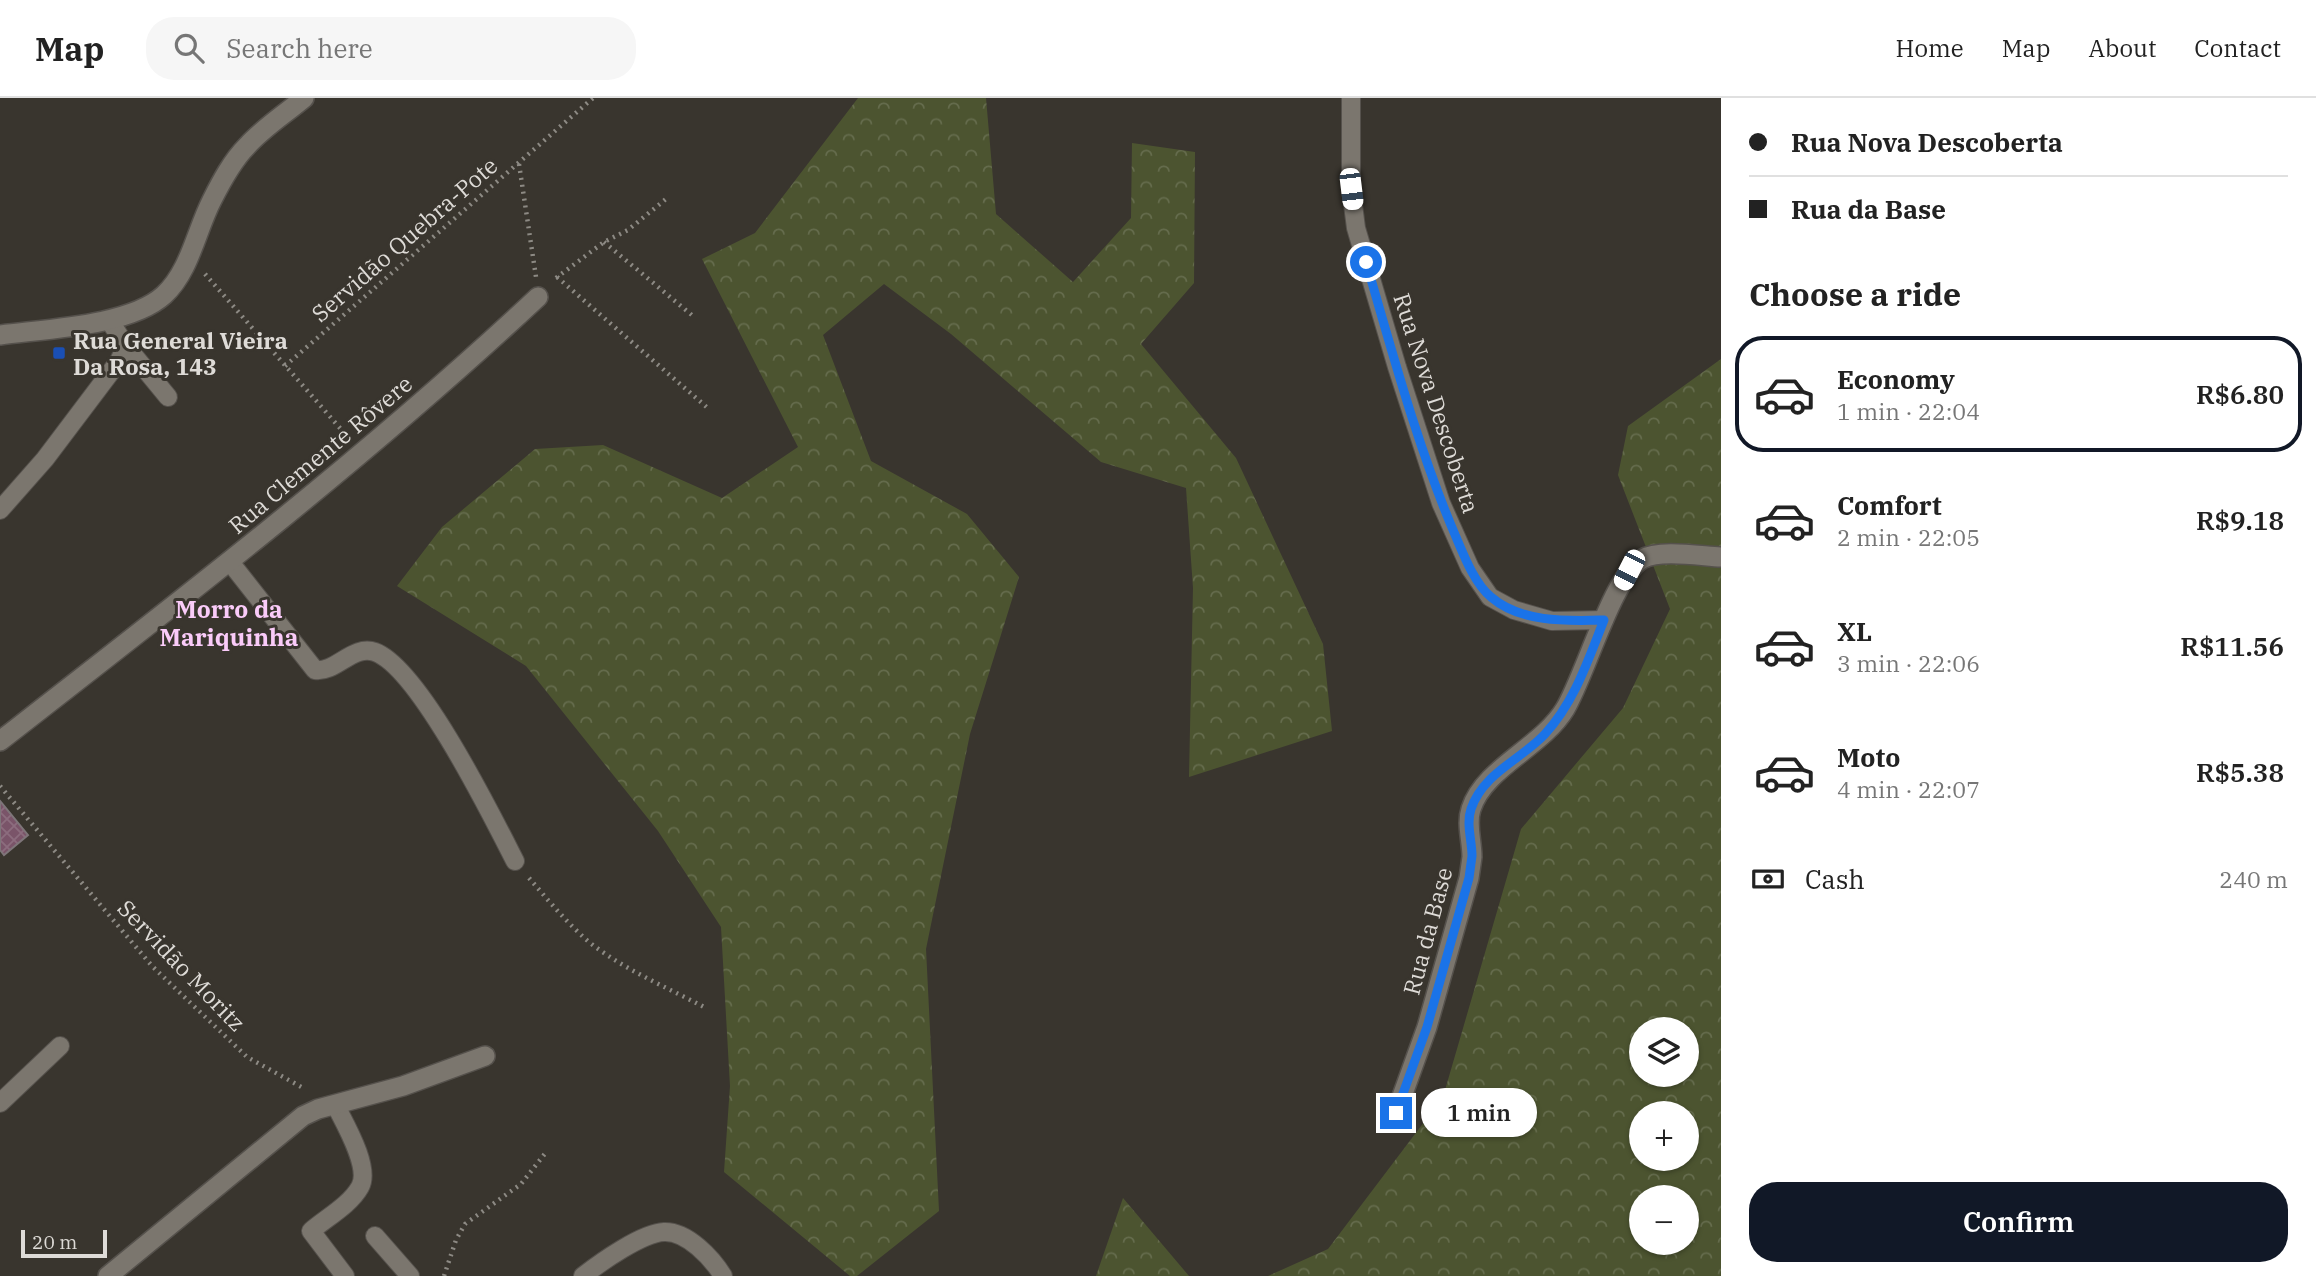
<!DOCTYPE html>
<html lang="en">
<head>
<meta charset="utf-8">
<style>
	body { margin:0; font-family:"IBM Plex Serif",serif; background:#f6f6f6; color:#222; height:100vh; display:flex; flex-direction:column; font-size:26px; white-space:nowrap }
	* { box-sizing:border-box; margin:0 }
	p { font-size:23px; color:#767676 }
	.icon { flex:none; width:38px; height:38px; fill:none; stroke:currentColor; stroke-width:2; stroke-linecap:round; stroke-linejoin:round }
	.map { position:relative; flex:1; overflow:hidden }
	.panel { display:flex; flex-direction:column; background:#fff; width:595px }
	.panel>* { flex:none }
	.guide { display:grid; align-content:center; height:154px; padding:0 28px; background:#fff }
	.fabs { position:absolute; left:1629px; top:919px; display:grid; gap:14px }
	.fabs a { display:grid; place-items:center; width:70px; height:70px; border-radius:50%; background:#fff; box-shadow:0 2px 5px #0004; font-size:35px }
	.scale { position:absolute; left:21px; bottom:18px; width:86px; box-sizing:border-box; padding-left:7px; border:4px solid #dedbd7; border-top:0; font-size:19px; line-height:24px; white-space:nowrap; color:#dedbd7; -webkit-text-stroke:5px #39352e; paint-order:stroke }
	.end { position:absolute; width:32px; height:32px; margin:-16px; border:9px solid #1a73e8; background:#fff; box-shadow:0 0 0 4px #fff }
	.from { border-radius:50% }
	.bubble { position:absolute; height:49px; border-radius:24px; background:#fff; box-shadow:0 2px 5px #0004; font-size:23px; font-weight:600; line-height:49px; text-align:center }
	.car { position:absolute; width:21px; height:42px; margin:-21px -10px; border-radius:9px; box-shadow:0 0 5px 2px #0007; background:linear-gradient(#fff 24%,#345 0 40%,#fff 0 76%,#345 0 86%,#fff 0) }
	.guide b { display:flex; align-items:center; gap:24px; height:66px; font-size:26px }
	.guide b+b { border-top:2px solid #e0e0e0 }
	.guide i { width:18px; height:18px; background:#222 }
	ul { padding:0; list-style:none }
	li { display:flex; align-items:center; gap:21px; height:116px; margin:0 14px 10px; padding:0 14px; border:4px solid transparent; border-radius:28px }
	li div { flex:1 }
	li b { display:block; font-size:26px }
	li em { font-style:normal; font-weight:600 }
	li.selected { border-color:#111827 }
	li>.icon { width:63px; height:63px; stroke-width:1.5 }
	h2 { padding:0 28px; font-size:32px; line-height:84px }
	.pay { display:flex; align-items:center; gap:18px; height:77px; padding:0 28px; font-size:26px }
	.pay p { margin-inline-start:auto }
	.primary-button { display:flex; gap:14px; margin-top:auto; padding:14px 28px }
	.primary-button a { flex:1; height:80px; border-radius:28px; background:#111827; color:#fff; font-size:28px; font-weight:600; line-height:80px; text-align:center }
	header { display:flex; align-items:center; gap:42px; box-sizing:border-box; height:98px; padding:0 35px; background:#fff; border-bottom:2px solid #e0e0e0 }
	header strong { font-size:33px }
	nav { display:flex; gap:38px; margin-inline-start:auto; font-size:24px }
	.search { width:490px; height:63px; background:#f6f6f6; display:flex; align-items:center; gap:18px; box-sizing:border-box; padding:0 24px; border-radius:28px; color:#767676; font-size:26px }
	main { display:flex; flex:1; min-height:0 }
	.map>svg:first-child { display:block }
	.forest { fill:url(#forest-crowns); fill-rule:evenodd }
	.building { fill:url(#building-cross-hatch); stroke:#7e7579; stroke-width:2 }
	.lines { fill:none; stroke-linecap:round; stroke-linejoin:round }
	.service-casing { stroke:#55514c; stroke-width:20 }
	.minor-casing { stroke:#55514c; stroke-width:22 }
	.path { stroke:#8d8a84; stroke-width:4.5; stroke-dasharray:2 5; stroke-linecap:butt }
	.service { stroke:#7b766e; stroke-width:18 }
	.minor { stroke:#7b766e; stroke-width:19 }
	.route { stroke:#1a73e8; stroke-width:9 }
	.transit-dot { fill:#1a4fb4; stroke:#39352e; stroke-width:2.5 }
	.labels { text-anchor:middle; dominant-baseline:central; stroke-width:6; stroke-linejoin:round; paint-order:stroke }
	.street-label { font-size:23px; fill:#dedbd7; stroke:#39352e }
	.poi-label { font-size:23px; font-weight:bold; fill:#dedbd7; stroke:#39352e; text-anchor:start }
	.neighbourhood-label { font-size:24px; font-weight:bold; fill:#facbf9; stroke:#39352e }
</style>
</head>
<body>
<header>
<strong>Map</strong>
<div class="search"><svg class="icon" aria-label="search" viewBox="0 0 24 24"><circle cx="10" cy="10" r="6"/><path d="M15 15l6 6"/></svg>Search here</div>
<nav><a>Home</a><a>Map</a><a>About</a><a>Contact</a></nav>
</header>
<main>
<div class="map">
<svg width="1721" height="1178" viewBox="0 0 1721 1178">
	<defs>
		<pattern id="forest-crowns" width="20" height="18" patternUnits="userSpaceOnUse" patternTransform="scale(1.75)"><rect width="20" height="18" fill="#4c5430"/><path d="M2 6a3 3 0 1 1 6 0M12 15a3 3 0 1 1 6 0" fill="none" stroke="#656c4d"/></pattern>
		<pattern id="building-cross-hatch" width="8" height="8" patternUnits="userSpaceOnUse" patternTransform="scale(1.75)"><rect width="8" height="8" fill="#7a5469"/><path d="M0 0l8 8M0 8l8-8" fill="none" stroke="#8c6c7e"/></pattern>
	</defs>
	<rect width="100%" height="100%" fill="#39352e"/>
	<!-- forest -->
	<g class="forest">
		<polygon points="858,0 986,0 996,116 1073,184 1131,120 1132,45 1195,54 1194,185 1141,246 1236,360 1323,546 1332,633 1189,679 1193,490 1186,390 1101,364 951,236 884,186 823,237 871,363 967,416 1019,479 970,636 926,851 939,1113 857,1178 850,1178 724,1074 730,988 721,829 658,733 526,568 397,488 442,429 535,351 603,347 722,400 798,349 702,161 755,135"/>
		<path d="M1721 261V1178H1268L1328 1151 1443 999 1521 731 1623 610 1670 511 1618 377 1628 328ZM1642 931H1687V976H1642ZM1642 1015H1687V1060H1642ZM1642 1099H1687V1144H1642Z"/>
		<polygon points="1123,1100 1189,1178 1096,1178"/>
	</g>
	<!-- building -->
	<polygon class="building" points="0,703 28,737 4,757 0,752"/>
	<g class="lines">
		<!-- service casing -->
		<g class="service-casing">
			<g id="service">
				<polyline points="1351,0 1351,91 1356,130 1397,269 1441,405 1470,470 1490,499 1514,512 1552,523 1604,522"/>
				<polyline points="126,248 168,299"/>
				<polyline points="0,412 45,361 119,263 126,248 109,222"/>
				<path d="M230 464 315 572C336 575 353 546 375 554 419 570 492 718 515 763"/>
				<polyline points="0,1005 60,948"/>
				<path d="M336 1008C345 1026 371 1070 360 1089 350 1107 326 1120 311 1133L345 1178"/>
				<polyline points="375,1138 410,1178"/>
				<path d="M583 1178C601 1164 642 1135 664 1134 687 1133 712 1160 723 1178"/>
			</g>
		</g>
		<!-- minor casing -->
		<g class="minor-casing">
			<g id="minor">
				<path d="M0 237C45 231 130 228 164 197 190 173 196 133 212 102 221 84 232 63 247 48 263 30 285 16 304 0"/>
				<path d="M0 643C184 500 368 358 538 199"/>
				<path d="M1396 1015 1427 929 1469 780C1470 773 1471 766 1472 759 1472 743 1466 726 1471 711 1484 670 1542 649 1565 611 1585 578 1613 478 1642 461 1660 451 1700 458 1721 459"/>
				<polyline points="108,1178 303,1018 318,1011 403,988 485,958"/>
			</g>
		</g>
		<!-- path -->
		<g class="path">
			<polyline points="519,66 536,179"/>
			<polyline points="604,144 693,218"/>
			<polyline points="205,176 347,338"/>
			<polyline points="557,179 710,312"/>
			<polyline points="556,180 604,144 628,132 666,101"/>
			<polyline points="285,268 593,0"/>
			<polyline points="0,688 152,868 247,959 305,991"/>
			<path d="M529 780C548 802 567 825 589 844 623 871 666 889 704 909"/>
			<polyline points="444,1178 456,1142 465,1126 521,1086 547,1053"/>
		</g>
		<!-- service -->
		<use href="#service" class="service"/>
		<!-- minor -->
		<use href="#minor" class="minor"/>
	</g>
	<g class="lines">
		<!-- route -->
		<path class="route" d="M1366 164C1393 256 1418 351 1456 439 1464 458 1475 486 1491 499 1521 525 1567 523 1604 522 1588 562 1575 603 1545 636 1522 661 1483 675 1471 711 1466 726 1472 743 1472 758 1471 765 1470 773 1469 780L1427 929 1396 1015"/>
	</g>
	<!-- markers -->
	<rect class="transit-dot" x="52" y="248" width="14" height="14" rx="3.5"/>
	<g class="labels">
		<!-- street labels -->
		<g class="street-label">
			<text transform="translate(404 141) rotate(-41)">Servidão Quebra-Pote</text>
			<text transform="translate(1437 305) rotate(72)">Rua Nova Descoberta</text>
			<text transform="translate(320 356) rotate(-40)">Rua Clemente Rôvere</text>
			<text transform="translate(1427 833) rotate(-75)">Rua da Base</text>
			<text transform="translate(182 867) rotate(46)">Servidão Moritz</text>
		</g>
		<!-- poi labels -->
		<g class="poi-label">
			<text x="73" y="242">Rua General Vieira<tspan x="73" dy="26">Da Rosa, 143</tspan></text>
		</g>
		<!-- neighbourhood labels -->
		<g class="neighbourhood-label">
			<text x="229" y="511">Morro da<tspan x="229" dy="28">Mariquinha</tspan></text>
		</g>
	</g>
</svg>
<div class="fabs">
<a><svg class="icon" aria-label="layers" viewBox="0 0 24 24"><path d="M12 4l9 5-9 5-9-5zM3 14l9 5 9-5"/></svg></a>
<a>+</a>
<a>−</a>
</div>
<div class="scale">20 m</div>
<i class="end from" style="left:1366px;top:164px"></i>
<i class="end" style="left:1396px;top:1015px"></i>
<div class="bubble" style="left:1421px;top:990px;width:116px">1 min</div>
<i class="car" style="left:1351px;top:91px;rotate:173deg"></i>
<i class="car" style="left:1629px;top:472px;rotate:207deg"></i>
</div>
<section class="panel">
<div class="guide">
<b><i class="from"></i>Rua Nova Descoberta</b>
<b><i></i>Rua da Base</b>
</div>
<h2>Choose a ride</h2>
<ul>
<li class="selected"><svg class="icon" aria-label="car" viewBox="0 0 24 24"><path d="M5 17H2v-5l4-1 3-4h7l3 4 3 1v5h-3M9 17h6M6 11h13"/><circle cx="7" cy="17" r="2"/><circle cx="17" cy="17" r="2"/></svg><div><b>Economy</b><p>1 min · 22:04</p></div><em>R$6.80</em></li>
<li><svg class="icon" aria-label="car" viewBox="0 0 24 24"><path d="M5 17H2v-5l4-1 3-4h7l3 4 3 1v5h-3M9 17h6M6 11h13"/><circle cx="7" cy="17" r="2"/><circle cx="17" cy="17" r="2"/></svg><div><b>Comfort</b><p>2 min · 22:05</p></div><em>R$9.18</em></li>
<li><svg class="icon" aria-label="car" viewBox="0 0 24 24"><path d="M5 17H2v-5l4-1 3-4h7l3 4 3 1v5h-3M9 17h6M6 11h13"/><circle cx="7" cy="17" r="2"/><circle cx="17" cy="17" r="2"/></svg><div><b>XL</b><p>3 min · 22:06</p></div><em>R$11.56</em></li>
<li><svg class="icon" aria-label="car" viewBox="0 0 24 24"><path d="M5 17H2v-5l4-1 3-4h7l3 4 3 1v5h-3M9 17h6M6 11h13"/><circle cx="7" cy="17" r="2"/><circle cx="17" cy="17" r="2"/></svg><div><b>Moto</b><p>4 min · 22:07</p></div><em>R$5.38</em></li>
</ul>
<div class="pay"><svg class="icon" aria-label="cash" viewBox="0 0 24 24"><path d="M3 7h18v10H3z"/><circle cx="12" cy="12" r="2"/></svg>Cash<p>240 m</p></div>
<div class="primary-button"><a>Confirm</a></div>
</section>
</main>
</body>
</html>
